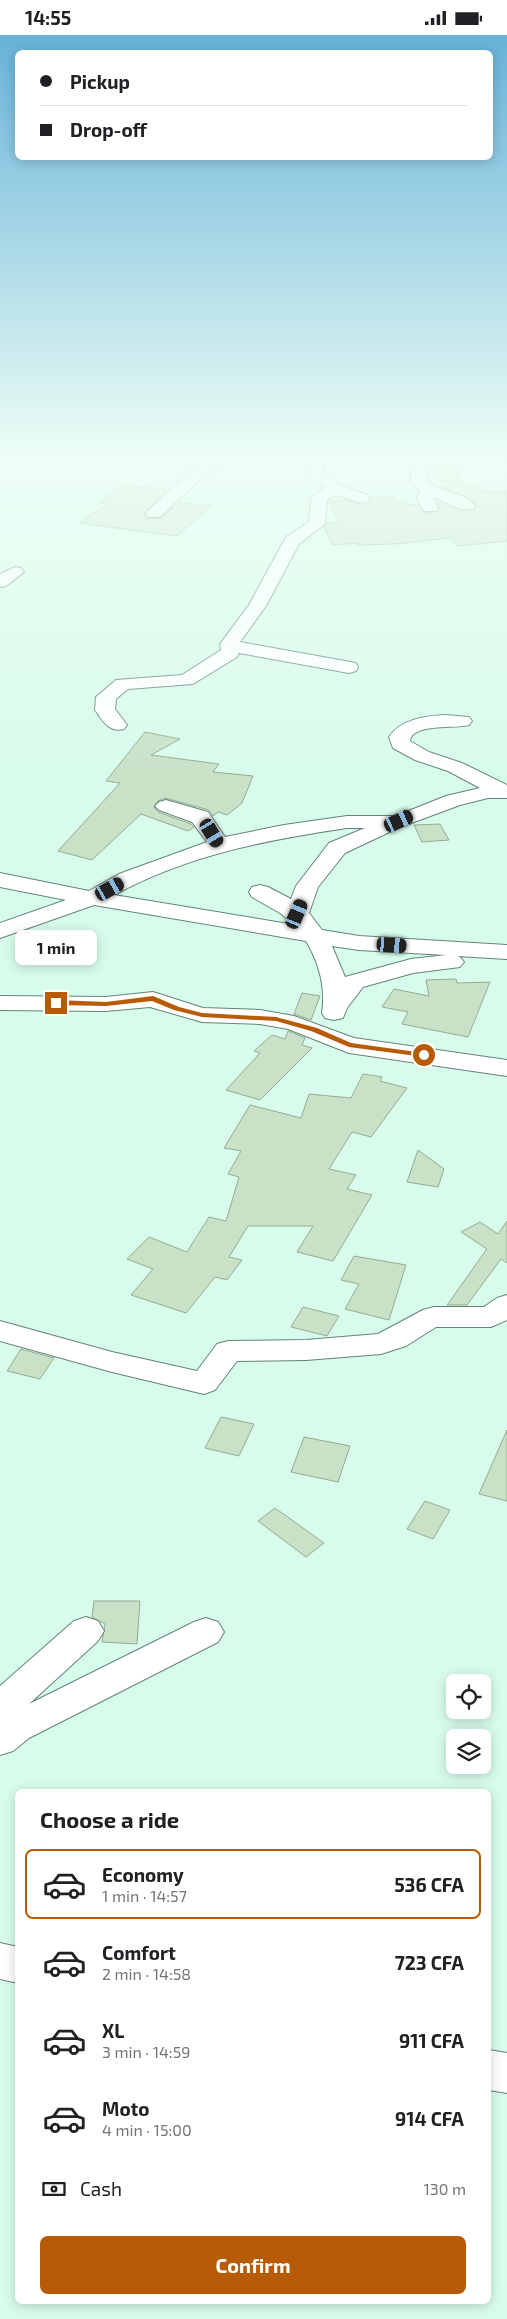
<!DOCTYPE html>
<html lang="en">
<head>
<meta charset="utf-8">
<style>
	body { margin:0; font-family:"Exo 2",sans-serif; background:#f2f2f2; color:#202124; height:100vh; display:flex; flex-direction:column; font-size:19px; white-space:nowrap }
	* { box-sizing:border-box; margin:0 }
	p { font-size:16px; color:#757577 }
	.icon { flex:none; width:28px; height:28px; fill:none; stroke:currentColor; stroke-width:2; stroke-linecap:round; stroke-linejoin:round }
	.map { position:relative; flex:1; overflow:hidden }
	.sheet { position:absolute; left:15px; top:1754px; width:476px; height:515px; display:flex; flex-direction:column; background:#fff; border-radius:8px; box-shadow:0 2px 12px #0003 }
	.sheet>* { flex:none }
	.guide { position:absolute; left:15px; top:15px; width:478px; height:110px; border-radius:8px; box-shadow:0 2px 12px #0003; display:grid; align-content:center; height:110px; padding:0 25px; background:#fff }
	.controls { position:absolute; left:446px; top:1639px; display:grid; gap:10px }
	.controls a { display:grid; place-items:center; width:45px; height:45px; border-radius:8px; background:#fff; box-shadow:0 2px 12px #0003; font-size:25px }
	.end { position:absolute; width:22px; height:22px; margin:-11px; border:6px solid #b85b07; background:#fff; box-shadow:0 0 0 2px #fff }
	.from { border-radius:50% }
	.bubble { position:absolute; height:35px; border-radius:8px; background:#fff; box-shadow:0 2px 12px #0003; font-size:16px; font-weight:700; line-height:35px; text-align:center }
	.car { position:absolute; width:15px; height:30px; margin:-15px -8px; border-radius:6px; box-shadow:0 0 4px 1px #0007; background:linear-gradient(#222 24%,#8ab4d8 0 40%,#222 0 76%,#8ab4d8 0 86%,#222 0) }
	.guide b { display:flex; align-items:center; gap:18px; height:48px; font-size:19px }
	.guide b+b { border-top:1px solid #e0e0e0 }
	.guide i { width:12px; height:12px; background:#202124 }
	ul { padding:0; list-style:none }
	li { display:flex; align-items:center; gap:15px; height:70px; margin:0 10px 8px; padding:0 15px; border:2px solid transparent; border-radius:8px }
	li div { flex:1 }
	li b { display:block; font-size:19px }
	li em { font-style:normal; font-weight:700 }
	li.current { border-color:#b85b07 }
	li>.icon { width:45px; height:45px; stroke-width:1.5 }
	h2 { padding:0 25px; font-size:22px; line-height:60px }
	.pay { display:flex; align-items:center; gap:12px; height:55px; padding:0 25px; font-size:19px }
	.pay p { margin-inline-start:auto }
	.primary-button { display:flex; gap:10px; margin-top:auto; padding:10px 25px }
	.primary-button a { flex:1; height:58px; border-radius:8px; background:#b85b07; color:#fff; font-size:20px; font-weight:700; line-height:58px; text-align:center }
	.status { display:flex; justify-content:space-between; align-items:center; height:35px; padding:0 25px; background:#fff; direction:ltr }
	.status svg { height:14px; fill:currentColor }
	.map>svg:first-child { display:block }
	.building { fill:#c9e1c7; stroke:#95ab92 }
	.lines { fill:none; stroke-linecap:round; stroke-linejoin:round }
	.minor-casing { stroke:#638475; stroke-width:2 }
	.minor { fill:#fff; fill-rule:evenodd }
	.route { fill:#b85b07 }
</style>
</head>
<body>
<div class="status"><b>14:55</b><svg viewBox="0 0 49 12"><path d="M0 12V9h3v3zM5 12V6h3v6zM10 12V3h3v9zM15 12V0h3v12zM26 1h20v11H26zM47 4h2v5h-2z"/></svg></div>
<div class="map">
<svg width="507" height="2284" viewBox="0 0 507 2284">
	<rect width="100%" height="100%" fill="#d8fceb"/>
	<!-- building -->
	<g class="building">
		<polygon points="439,429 457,429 460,451 476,450 481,456 507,456 507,506 458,511 451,503 394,509 358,510 358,508 333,510 324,492 327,488 340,488 329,466 346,465 363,470 369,468 372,463 393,462 396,467 404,466 407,470 418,469 424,478 438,477 440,472 438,468 441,468 460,476 475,475 477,471 471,465 442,452 454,451 440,444"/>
		<polygon points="121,450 167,455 144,478 148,484 161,483 179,467 211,471 177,501 79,488 108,469 100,468"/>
		<polygon points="145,697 180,704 151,720 219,729 213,737 253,741 242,768 227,780 218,777 213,781 209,775 165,763 158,766 154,772 158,777 191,789 194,792 188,796 141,779 92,825 58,816 120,748 106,746"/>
		<polygon points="440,789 449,805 422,807 414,790"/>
		<polygon points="456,944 457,948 490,947 468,1002 402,989 408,977 382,972 394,954 429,961 426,945"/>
		<polygon points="302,958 320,961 311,985 294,979"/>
		<polygon points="288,996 305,1003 302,1010 312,1013 260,1065 226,1055 260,1018 254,1016 272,1000 285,1004"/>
		<polygon points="363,1039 382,1042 380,1046 407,1053 371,1102 352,1097 329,1134 356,1140 347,1154 372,1160 333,1226 297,1217 313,1191 248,1191 229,1222 242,1225 227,1245 215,1242 186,1278 131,1260 153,1234 127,1224 149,1202 187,1217 209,1182 226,1186 239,1142 228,1139 241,1116 224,1113 250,1070 301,1083 309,1059 351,1063"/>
		<polygon points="418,1115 444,1134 438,1152 407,1147"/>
		<polygon points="507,1186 507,1228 501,1224 467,1270 447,1270 487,1214 461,1197 480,1187 498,1199"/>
		<polygon points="354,1221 406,1230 389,1285 345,1274 359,1249 341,1245"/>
		<polygon points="303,1272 339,1281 327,1301 291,1292"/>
		<polygon points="21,1314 54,1323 40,1344 7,1336"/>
		<polygon points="221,1382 254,1389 239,1421 205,1413"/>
		<polygon points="507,1395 507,1466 479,1459"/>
		<polygon points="304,1402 350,1411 338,1447 291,1437"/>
		<polygon points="425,1466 450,1475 433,1504 407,1494"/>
		<polygon points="275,1473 324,1508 306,1522 258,1486"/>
		<polygon points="94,1566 140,1566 137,1609 102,1607 105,1589 92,1582"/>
	</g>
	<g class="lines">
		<!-- minor casing -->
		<g class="minor-casing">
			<g id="minor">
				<polygon points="212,420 227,420 218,433 200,444 160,482 148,482 146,479 148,476 188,438 208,427"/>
				<path d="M307 420H323L324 439 341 451 368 460 370 463 368 466 362 468 336 460 327 465 325 489 299 509 266 571 240 607 356 628 358 632 356 636 349 638 239 618 237 622 193 649 128 654 116 664 115 674 127 690 124 694C109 698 103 686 95 675L96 662 116 645 182 640 221 615 220 609 249 570 286 502 309 487 311 463 325 453C308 442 307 441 307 420Z"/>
				<path d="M411 420H427V446C440 458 464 456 475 471L473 474H461L433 462 438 473 436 476H424L417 463 420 456 411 447Z"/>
				<polygon points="477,420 507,420 507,428 484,425"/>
				<polygon points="15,532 21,533 24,537 6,551 0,552 0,539"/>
				<path d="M445 680 469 682 472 686 469 690C455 694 412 688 410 706L429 717 462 728 507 750V763H488L460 770 398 793 345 818 318 852 309 878 322 895 359 901 507 910V924L457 921 460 922 464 927 460 932 413 938 363 952 347 973 343 983 334 985 325 983 322 978C326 952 319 928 306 906L94 870 0 903V888L66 865 0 852V838L89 856 119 839 207 807 192 787 159 775 155 771 159 767 166 765 208 777 225 802 284 790 347 781H396L446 761 480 753 448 736 415 725 393 713 389 702C401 684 425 681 445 680ZM347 793H365L329 808 296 851 291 864 268 852 260 850 252 852 249 857 252 862 280 878 295 890 114 860C187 820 266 805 347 793ZM332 911 359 915 446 920 411 924 345 942Z"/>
				<polygon points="153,957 203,973 260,975 294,981 354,1003 507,1025 507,1041 349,1018 288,994 260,989 202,987 150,972 106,976 0,975 0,961 106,962"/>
				<polygon points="507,1260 507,1285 491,1292 436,1292 406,1311 381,1319 306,1325 237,1326 215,1355 204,1359 112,1337 0,1306 0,1286 112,1317 197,1336 217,1309 228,1306 306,1305 378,1299 423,1275 434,1272 484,1272 497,1263"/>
				<polygon points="86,1582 98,1586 104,1596 98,1606 29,1669 194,1587 206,1583 218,1587 224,1597 218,1607 29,1703 13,1716 0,1720 0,1651 74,1586"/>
				<polygon points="0,1908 18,1912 18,1948 0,1944"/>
				<polygon points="489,2015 507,2018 507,2058 489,2055"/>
			</g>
		</g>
		<!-- minor -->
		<use href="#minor" class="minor"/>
	</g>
	<!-- sky -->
	<linearGradient id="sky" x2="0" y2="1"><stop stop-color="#67b2d8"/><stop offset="0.57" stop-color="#edfef6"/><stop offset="1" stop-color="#edfef6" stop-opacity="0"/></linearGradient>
	<rect width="507" height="740" fill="url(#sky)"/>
	<!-- route -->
	<polygon class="route" points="153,961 179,972 202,978 276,982 317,993 351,1008 424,1018 427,1020 424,1022 349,1012 311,996 276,986 202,982 174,975 152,966 106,971 56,970 52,968 56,965 106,967"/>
</svg>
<div class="controls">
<a><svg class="icon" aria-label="locate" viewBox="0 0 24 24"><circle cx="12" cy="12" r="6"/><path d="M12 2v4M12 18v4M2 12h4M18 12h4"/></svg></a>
<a><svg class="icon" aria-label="layers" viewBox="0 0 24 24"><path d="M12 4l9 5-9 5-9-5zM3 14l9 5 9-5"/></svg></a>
</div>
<i class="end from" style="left:424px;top:1020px"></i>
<i class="end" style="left:56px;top:968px"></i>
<div class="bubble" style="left:15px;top:895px;width:82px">1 min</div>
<i class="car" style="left:399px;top:786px;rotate:65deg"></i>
<i class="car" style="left:212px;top:798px;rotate:149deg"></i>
<i class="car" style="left:110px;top:854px;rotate:61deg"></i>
<i class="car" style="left:297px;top:879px;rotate:23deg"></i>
<i class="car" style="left:392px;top:910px;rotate:94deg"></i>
<div class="guide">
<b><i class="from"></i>Pickup</b>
<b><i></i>Drop-off</b>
</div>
<section class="sheet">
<h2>Choose a ride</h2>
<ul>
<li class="current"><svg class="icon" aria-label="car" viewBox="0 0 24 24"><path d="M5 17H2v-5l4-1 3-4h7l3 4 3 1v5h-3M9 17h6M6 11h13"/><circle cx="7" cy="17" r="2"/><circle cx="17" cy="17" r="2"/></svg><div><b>Economy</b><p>1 min · 14:57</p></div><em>536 CFA</em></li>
<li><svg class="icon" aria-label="car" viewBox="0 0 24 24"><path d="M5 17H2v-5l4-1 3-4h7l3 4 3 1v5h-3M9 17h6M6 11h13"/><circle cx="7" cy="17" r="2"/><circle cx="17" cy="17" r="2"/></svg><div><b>Comfort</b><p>2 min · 14:58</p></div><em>723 CFA</em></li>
<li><svg class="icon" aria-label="car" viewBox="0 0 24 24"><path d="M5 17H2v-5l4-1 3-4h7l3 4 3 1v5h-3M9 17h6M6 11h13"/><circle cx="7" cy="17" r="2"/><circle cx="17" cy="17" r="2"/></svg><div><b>XL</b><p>3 min · 14:59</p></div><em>911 CFA</em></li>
<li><svg class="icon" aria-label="car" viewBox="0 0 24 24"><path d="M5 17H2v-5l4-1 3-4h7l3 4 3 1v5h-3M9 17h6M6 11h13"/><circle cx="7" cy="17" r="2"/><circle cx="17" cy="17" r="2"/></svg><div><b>Moto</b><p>4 min · 15:00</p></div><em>914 CFA</em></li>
</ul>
<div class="pay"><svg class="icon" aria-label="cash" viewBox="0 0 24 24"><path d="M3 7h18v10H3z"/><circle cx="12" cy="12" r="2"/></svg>Cash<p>130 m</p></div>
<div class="primary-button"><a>Confirm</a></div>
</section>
</div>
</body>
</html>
